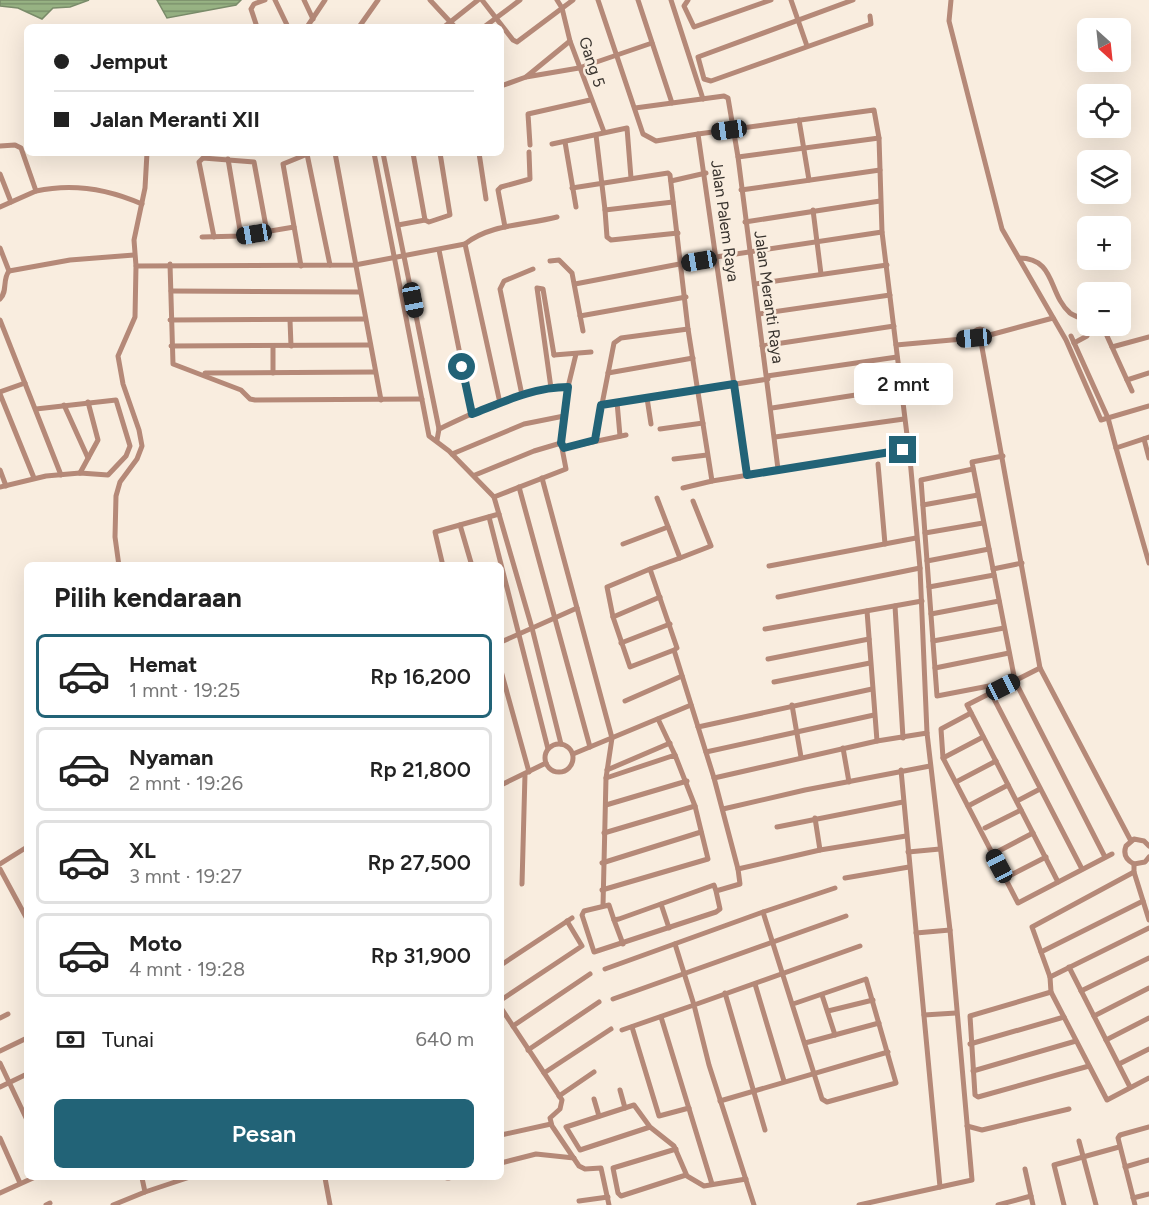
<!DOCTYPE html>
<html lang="id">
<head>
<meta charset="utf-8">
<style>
	body { margin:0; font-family:Figtree,sans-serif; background:#f2f2f2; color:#222; height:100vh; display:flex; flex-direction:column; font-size:22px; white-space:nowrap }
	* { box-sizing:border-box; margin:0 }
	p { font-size:20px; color:#767676 }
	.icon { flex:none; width:33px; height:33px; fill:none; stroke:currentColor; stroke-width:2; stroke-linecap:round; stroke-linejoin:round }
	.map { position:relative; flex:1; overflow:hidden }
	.details { position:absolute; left:24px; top:562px; width:480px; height:618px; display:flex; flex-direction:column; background:#fff; border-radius:9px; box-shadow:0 6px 24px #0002 }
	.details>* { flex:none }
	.top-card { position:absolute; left:24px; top:24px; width:480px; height:132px; border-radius:9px; box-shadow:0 6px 24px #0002; display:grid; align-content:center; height:132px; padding:0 30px; background:#fff }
	.needle { width:39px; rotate:153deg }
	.tools { position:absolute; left:1077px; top:18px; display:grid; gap:12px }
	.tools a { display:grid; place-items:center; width:54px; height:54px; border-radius:9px; background:#fff; box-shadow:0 6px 24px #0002; font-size:30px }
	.end { position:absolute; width:27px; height:27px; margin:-14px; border:8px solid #226377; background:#fff; box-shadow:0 0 0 3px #fff }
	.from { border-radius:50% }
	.bubble { position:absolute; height:42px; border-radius:9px; background:#fff; box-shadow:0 6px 24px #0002; font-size:20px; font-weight:600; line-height:42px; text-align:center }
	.car { position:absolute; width:18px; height:36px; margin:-18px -9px; border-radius:8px; box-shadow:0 0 4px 2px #0007; background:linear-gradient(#222 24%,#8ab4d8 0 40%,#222 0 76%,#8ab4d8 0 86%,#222 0) }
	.top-card b { display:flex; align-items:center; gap:21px; height:57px; font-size:22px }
	.top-card b+b { border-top:2px solid #e0e0e0 }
	.top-card i { width:15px; height:15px; background:#222 }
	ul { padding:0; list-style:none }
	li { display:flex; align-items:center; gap:18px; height:84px; margin:0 12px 9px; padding:0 18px; border:3px solid #e0e0e0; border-radius:9px }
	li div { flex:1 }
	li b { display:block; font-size:22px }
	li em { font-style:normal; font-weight:600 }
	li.on { border-color:#226377 }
	li>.icon { width:54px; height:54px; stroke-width:1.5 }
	h2 { padding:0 30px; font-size:27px; line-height:72px }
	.pay { display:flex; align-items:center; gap:15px; height:66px; padding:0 30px; font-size:22px }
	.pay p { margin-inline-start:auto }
	.button { display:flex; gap:12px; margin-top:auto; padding:12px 30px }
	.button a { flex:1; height:69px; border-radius:9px; background:#226377; color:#fff; font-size:24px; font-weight:600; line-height:69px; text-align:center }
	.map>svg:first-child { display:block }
	.water { fill:url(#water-rules); stroke:#7a8c6a; stroke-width:1.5 }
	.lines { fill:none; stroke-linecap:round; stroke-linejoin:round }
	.street { stroke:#b58978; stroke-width:5 }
	.route { stroke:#226377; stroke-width:8 }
	.labels { text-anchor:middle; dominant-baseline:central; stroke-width:5; stroke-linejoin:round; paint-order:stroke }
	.street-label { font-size:16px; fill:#38332e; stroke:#f9eddf }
</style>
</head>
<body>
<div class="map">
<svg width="1149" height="1205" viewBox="0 0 1149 1205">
	<defs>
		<pattern id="water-rules" width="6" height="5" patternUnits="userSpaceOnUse" patternTransform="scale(1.5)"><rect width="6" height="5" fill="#97b283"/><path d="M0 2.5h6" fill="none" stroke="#7c916c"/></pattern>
	</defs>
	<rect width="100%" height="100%" fill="#f9eddf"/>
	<!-- water -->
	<g class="water">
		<polygon points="0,0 89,0 70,7 53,8 42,19 18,8 0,6"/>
		<polygon points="157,0 241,0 236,5 167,18"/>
	</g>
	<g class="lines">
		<!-- street -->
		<g class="street">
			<polyline points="275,0 288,27"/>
			<polyline points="304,0 313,19"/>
			<polyline points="430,0 455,27"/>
			<polyline points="482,0 513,40 517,42 573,0"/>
			<polyline points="557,0 562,8 570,41 604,132"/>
			<polyline points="598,0 643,134 656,141 698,134 747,475"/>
			<polyline points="638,0 672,103"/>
			<polyline points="671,0 703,99"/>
			<polyline points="688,0 684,6 694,27 771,0"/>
			<polyline points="791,0 807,46"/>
			<polyline points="853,0 698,57 704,79 711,81 871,24 870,16"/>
			<polyline points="951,0 949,21 1002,229 1066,340 1101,420 1149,406"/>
			<polyline points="257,27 251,9 254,4 265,0"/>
			<polyline points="307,27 325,0"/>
			<polyline points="359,27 378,0"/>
			<polyline points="444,27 478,0"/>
			<polyline points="484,27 520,0"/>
			<polyline points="570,41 526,77 579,68 652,43"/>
			<polyline points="501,86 526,77"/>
			<polyline points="635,108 724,96 728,98 738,157 778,469"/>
			<polyline points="799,120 809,180"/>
			<polyline points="698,134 874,110 879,138 882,232 908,443 903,450 712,481"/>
			<polyline points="596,135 605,210 673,202"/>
			<polyline points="565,142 576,207"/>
			<polyline points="552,144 627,128 631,178"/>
			<polyline points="530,145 528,114 590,100"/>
			<polyline points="0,146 15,145 21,148 36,191 0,207"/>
			<polyline points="335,153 381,400"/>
			<polyline points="374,153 429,436 449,451 494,497 532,628 561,744"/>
			<polyline points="383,153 439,429 437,440"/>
			<polyline points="413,153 425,220 429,222 450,215 440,153"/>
			<polyline points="479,153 486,199"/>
			<polyline points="307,154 330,265"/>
			<polyline points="738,157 879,138"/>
			<polyline points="228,159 241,236"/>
			<polyline points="0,174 11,202"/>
			<polyline points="671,181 706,173"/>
			<polyline points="572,188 668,173 670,175 688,329 712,481 683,488"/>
			<polyline points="741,190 880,170"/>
			<path d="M36 191C72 183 108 189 142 204"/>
			<polyline points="605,210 607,237 611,240 678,233"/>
			<polyline points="813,210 821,274"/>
			<polyline points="745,222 880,201"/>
			<polyline points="398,225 425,220"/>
			<polyline points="505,227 498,190 501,187 530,179 529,152"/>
			<polyline points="202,237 241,236 294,227"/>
			<polyline points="214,237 199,162 203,158 254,162 267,232"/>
			<path d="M465 244C490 224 527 225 557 217"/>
			<path d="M0 248 9 271C2 280 8 291 0 299"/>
			<polyline points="439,250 472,414"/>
			<path d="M1019 258C1056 258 1048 294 1070 313 1075 317 1083 318 1088 321"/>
			<polyline points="550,261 559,260 572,273 583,331"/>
			<polyline points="170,264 173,364 241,390 250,399 255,400 422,399"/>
			<polyline points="136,266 355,265 465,244 500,403"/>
			<polyline points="301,266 283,164 310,153"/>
			<polyline points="9,271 70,260 134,255"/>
			<polyline points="575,284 716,257 882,232"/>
			<polyline points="755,284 887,265"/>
			<polyline points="171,291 360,292"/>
			<polyline points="759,314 890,295"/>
			<polyline points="580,316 686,297"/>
			<polyline points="0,320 61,475"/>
			<polyline points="170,320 365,319"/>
			<polyline points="290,320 291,346"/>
			<circle cx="980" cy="336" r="7"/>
			<polyline points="986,336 1053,318"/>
			<polyline points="1071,336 1108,418 1116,448"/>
			<polyline points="1107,336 1112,347"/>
			<polyline points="1149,337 1112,347 1127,380 1149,373"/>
			<polyline points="981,342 1040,668 1131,841"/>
			<polyline points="1074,343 1087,336 1090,326"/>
			<polyline points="896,345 974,338"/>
			<polyline points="171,346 370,345"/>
			<polyline points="273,346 273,373"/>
			<polyline points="762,346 894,326"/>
			<polyline points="554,355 591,352"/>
			<polyline points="205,373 375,372"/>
			<polyline points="608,373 693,358"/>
			<polyline points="767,376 897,357"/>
			<polyline points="1127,380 1132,391"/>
			<polyline points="551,388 537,288 543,289 554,355"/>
			<polyline points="0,392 25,383"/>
			<polyline points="0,394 34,478"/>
			<polyline points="522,395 500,289 504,281 533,269"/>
			<polyline points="647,398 651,424"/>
			<polyline points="617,402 620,436"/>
			<polyline points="64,405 88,458"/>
			<polyline points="601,405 768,379"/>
			<polyline points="772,408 901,388"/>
			<path d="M439 429C479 410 523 388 568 387"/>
			<polyline points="660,429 703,423"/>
			<polyline points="775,437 904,419"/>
			<polyline points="1149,437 1116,448 1149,563"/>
			<polyline points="1144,439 1149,458"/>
			<polyline points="595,440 614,343 621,338 688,329"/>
			<polyline points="564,448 626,435"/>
			<polyline points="452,454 524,424 564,416"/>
			<polyline points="1003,456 972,462 1015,681 1105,857"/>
			<polyline points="674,459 707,455"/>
			<polyline points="910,459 920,568 927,733"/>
			<polyline points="878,464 885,544"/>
			<polyline points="973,469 921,480 937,696 1015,681"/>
			<polyline points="0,470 6,486"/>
			<polyline points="80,473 98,440 88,402"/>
			<polyline points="475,475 534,451 561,443"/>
			<polyline points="542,478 612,738 606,778 603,906"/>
			<polyline points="0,487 46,476 80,473 108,475 126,456 130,446 116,400 36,409"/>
			<polyline points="519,487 590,747"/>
			<polyline points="494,497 566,469 561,443 568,387 576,354"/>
			<polyline points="923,505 978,495"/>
			<polyline points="489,517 548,749"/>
			<polyline points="460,525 472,566"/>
			<polyline points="925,533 983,523"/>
			<polyline points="623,544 668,527"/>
			<polyline points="680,558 711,546 693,501"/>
			<polyline points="927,561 989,549"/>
			<polyline points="119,566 115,537 116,496 120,482 137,459 142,446 139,430 123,384 118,356 135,317 136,266 134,240 145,188 147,153"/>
			<polyline points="443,566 435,532 499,514"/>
			<polyline points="769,566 916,538"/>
			<polyline points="650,569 680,558 657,498"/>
			<polyline points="993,569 1022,563"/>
			<polyline points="929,587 994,575"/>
			<polyline points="778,597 920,568"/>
			<polyline points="895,606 903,738"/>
			<polyline points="867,611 877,741"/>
			<polyline points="931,614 999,601"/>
			<polyline points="613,617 660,597"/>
			<polyline points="765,629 922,601"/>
			<polyline points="933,641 1004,628"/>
			<polyline points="501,642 577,608"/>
			<polyline points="621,643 670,624"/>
			<polyline points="674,650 677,648 650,569 607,587 613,617 630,667 674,650 714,778 738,869 820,850 906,836"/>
			<polyline points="768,659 869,639"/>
			<polyline points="935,668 1009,653"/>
			<polyline points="1040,668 967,705 1058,882"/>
			<polyline points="501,671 529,772"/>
			<polyline points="774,682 870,663"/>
			<polyline points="991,693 1082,869"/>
			<polyline points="625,701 682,676"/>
			<polyline points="792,705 801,757"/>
			<polyline points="971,713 941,729 943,758 1018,903 1112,854"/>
			<polyline points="658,719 675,755"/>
			<polyline points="698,727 872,689"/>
			<circle cx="559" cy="758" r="14"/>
			<polyline points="843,748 849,782"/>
			<polyline points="706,752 874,715"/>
			<polyline points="573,754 691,705"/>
			<polyline points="943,758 983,737"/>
			<polyline points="607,770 670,743"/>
			<polyline points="714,778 877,741 927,733 950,930 972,1180 940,1187"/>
			<polyline points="956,782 996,761"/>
			<polyline points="501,785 546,763"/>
			<polyline points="1017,801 1040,789"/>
			<polyline points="606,805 687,781"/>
			<polyline points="968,806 1008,785"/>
			<polyline points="723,809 805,790 930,766"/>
			<polyline points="815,818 820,850"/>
			<polyline points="777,827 903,802"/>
			<polyline points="985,828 1021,810"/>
			<polyline points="604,833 695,806"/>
			<path d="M1149 846 1144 841 1134 839 1126 846C1123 854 1126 860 1134 864L1145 862 1149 857"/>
			<polyline points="908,852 940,849"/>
			<polyline points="993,854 1033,833"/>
			<polyline points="602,863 701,832"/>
			<polyline points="0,864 27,847"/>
			<polyline points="1134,864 1134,872 1032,927 1050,977 1051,992 1107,1100 1149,1078"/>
			<polyline points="0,869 27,919"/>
			<polyline points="1134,872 1149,920"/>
			<polyline points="845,878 909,867"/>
			<polyline points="1005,878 1046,857"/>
			<polyline points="522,884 525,774"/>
			<polyline points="602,890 708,859 695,806 675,755 606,778"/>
			<polyline points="716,891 720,909 716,912 594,952 582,915 584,911 609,905 614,920 619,919 714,885 716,891 740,884 738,869"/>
			<polyline points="661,904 669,928"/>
			<polyline points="763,912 835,888"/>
			<polyline points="614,920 623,944"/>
			<polyline points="916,933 950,930"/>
			<polyline points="1041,952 1143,901"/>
			<polyline points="501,965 572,918"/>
			<polyline points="1069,967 1130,1087"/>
			<polyline points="605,969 763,912 822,1099 827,1102 896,1083 866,979 793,1004"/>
			<polyline points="1050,977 1149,928"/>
			<polyline points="755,984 784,1081"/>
			<polyline points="1081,991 1149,958"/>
			<polyline points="1051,992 970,1016 975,1095 978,1097 1089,1066"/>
			<polyline points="725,993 765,1130"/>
			<polyline points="822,995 835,1035"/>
			<polyline points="613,999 846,916"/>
			<polyline points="501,1000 582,946 567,921"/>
			<polyline points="501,1008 562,1100 560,1109 550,1118 552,1126 579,1166 585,1169 601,1168 609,1205"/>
			<polyline points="828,1011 873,1000"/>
			<polyline points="924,1015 956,1013"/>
			<polyline points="1094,1016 1149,988"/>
			<polyline points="661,1017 712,1184"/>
			<polyline points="0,1018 8,1014"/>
			<polyline points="513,1026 590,974"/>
			<polyline points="632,1027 659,1116 689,1108"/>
			<polyline points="622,1030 694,1005 675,944"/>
			<polyline points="1106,1040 1149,1018"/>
			<polyline points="805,1043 879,1023"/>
			<polyline points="970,1044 1064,1017"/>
			<polyline points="528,1050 599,1002"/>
			<polyline points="0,1051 27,1038"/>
			<polyline points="0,1063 27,1120"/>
			<polyline points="1119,1064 1149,1049"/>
			<polyline points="973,1071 1076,1041"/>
			<polyline points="544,1073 611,1029"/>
			<polyline points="0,1087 27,1074"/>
			<polyline points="620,1090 625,1108"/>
			<polyline points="559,1096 594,1072"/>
			<polyline points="594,1099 599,1116"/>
			<polyline points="720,1101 888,1052"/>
			<polyline points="967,1126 982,1130 1069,1109"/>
			<polyline points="650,1127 580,1150 566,1127 634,1105 650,1127 674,1146 687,1176 704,1186 746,1179"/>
			<polyline points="501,1135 551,1124"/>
			<polyline points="0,1138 20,1183"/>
			<polyline points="1079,1141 1096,1205"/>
			<polyline points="676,1149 613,1168 618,1193 621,1196 686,1175"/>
			<polyline points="501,1163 536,1154 574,1158"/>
			<polyline points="1125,1167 1149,1160"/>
			<polyline points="1025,1169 1033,1205"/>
			<polyline points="325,1178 330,1205"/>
			<polyline points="447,1178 449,1178"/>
			<polyline points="145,1192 187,1178"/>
			<polyline points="0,1193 33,1178"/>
			<polyline points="1133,1198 1149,1194"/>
			<polyline points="579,1201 608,1197"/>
			<polyline points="46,1205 50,1203"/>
			<polyline points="113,1205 145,1192 142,1178"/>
			<polyline points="754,1205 709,1065 694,1005 860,946"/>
			<polyline points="859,1205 940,1187 901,770"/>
			<polyline points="998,1205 1031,1196"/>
			<polyline points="1064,1205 1054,1165 1119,1147"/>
			<polyline points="1135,1205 1118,1138 1120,1135 1149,1127"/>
		</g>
	</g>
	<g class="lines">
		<!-- route -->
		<path class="route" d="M462 367 472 414C503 402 534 387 568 387L561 443 564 448 595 440 601 405 734 384 747 475 903 450"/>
	</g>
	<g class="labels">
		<!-- street labels -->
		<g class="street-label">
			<text transform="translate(592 62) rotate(72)">Gang 5</text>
			<text transform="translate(725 221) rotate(82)">Jalan Palem Raya</text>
			<text transform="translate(769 297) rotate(82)">Jalan Meranti Raya</text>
		</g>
	</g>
</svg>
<div class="tools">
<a><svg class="needle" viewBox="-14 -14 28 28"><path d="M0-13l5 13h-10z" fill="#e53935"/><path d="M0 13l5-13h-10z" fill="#767676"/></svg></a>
<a><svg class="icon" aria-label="locate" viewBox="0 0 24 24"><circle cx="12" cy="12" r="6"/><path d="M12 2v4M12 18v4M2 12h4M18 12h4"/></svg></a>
<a><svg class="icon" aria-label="layers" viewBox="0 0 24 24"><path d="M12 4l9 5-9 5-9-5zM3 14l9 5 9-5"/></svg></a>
<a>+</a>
<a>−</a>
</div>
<i class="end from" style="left:462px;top:367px"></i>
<i class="end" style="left:903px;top:450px"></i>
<div class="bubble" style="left:854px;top:363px;width:99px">2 mnt</div>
<i class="car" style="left:729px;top:130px;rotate:262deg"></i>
<i class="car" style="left:254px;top:234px;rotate:261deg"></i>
<i class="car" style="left:699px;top:261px;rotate:260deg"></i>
<i class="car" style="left:413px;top:300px;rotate:169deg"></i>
<i class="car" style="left:974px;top:338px;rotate:265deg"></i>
<i class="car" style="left:1003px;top:687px;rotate:63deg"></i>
<i class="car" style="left:999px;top:866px;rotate:332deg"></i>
<div class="top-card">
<b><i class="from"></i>Jemput</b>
<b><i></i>Jalan Meranti XII</b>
</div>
<section class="details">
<h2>Pilih kendaraan</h2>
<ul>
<li class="on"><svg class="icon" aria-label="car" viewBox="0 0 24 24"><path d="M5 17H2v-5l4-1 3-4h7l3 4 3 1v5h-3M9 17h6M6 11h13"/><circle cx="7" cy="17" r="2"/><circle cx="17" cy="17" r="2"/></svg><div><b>Hemat</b><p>1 mnt · 19:25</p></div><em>Rp 16,200</em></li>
<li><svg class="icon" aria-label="car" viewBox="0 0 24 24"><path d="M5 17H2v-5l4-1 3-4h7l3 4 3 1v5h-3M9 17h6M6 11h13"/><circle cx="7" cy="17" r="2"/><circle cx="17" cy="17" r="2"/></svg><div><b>Nyaman</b><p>2 mnt · 19:26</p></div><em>Rp 21,800</em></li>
<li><svg class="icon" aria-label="car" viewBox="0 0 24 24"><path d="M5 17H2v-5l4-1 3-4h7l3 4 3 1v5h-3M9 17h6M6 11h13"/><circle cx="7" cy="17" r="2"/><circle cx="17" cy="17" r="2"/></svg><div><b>XL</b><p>3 mnt · 19:27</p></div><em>Rp 27,500</em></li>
<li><svg class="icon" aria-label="car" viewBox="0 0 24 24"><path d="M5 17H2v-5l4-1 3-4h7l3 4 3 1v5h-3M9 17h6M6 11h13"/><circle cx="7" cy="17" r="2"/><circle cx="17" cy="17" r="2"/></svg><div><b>Moto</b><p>4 mnt · 19:28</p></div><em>Rp 31,900</em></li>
</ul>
<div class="pay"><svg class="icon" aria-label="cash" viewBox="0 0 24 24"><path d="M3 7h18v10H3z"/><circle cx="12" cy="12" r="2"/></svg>Tunai<p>640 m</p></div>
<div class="button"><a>Pesan</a></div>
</section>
</div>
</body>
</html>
